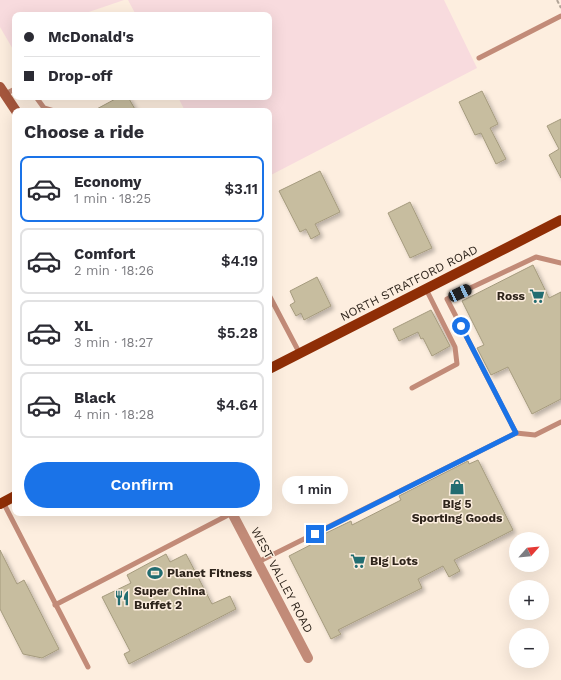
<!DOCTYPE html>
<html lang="en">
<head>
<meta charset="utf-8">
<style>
	body { margin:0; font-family:"Work Sans",sans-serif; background:#f7f7f7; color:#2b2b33; height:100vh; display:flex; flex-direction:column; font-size:15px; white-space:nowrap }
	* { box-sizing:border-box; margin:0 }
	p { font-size:13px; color:#7c7c81 }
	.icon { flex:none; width:22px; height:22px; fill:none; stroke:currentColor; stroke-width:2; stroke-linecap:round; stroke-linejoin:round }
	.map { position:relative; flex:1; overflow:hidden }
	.panel { position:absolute; left:12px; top:108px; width:260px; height:408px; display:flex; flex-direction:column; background:#fff; border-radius:8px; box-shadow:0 4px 16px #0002 }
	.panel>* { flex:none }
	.top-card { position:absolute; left:12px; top:12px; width:260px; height:88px; border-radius:8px; box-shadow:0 4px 16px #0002; display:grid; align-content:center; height:88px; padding:0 12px; background:#fff }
	.needle { width:26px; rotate:63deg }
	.controls { position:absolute; left:509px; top:532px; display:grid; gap:8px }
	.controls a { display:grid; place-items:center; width:40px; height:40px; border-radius:50%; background:#fff; box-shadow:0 4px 16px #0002; font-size:20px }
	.end { position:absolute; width:18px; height:18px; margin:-9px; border:5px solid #1a73e8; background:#fff; box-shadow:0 0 0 2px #fff }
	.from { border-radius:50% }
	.bubble { position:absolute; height:28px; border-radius:14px; background:#fff; box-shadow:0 4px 16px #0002; font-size:13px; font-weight:600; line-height:28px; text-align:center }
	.car { position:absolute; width:12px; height:24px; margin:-12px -6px; border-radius:5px; box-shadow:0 0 3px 1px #0007; background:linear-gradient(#222 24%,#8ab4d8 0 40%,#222 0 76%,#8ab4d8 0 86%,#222 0) }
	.top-card b { display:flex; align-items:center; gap:14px; height:38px; font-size:15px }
	.top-card b+b { border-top:1px solid #e1e1e2 }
	.top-card i { width:10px; height:10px; background:#2b2b33 }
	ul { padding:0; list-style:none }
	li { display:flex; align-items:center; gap:12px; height:66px; margin:0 8px 6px; padding:0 4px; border:2px solid #e1e1e2; border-radius:8px }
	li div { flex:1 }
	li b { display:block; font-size:15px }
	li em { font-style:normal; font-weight:600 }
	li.current { border-color:#1a73e8 }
	li>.icon { width:36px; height:36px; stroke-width:1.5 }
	h2 { padding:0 12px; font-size:18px; line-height:48px }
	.cta { display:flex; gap:8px; margin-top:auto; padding:8px 12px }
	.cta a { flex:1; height:46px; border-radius:24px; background:#1a73e8; color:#fff; font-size:16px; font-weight:600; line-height:46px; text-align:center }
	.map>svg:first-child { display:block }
	.green { fill:#f8dbde }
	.building { fill:#c7bd9f; stroke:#a59b7e; filter:url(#shadow) }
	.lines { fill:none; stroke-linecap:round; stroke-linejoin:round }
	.path { stroke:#b1a497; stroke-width:2; stroke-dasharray:4 2; stroke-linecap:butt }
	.service { stroke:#c28b78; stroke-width:5 }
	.minor { stroke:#c28b78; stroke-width:10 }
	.secondary { stroke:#a6573d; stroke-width:10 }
	.primary { stroke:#8f2e06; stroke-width:10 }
	.route { stroke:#1a73e8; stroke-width:5 }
	.labels { text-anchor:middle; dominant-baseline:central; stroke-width:3; stroke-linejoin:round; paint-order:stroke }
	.street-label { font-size:12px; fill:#2e241b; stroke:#fdeedf }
	.poi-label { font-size:12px; font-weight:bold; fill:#2e241b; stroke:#fdeedf; text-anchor:start }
</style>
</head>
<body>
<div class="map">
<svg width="561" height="680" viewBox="0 0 561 680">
	<defs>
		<filter id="shadow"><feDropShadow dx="3" dy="3" stdDeviation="2" flood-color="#0004"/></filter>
	</defs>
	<rect width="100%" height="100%" fill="#fdeedf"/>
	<!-- green -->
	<g class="green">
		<polygon points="0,0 124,0 80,15 15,15 15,51 14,51 0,27"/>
		<polygon points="128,0 444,0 477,68 269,176 269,111 185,111 178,97 269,97 269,15 136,15"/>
	</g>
	<!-- building -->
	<g class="building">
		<polygon points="482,91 498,124 490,128 506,159 496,164 481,133 475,135 459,102"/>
		<polygon points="119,97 128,97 136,111 93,111"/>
		<polygon points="561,119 561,178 549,155 559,149 547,126"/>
		<polygon points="320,171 340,212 315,224 320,234 311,239 306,229 300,232 279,191"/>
		<polygon points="410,202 432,248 410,258 388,213"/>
		<polygon points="533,265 549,298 561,292 561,399 532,414 508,367 491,375 477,348 484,345 462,301"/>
		<polygon points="317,277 331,306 304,320 301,313 296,316 290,305 295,302 290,291"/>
		<polygon points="431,310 450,346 432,356 423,338 421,339 418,332 399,341 393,329"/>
		<polygon points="478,460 513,530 454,560 460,571 449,577 443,566 418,579 422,588 338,630 341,634 331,639 289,556 320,540 318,537 351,521 352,525 401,500 399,496 468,461 469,464"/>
		<polygon points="0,550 17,584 24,580 59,649 42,658 23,654 0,609"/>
		<polygon points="166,554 170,562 186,554 212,604 230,596 236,609 129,664 124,654 130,651 102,597 131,583 127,575"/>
	</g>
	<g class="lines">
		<!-- path -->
		<polyline class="path" points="557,0 561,8"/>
		<!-- service -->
		<g class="service">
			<polyline points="479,58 561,16"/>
			<polyline points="5,94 15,89"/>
			<polyline points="36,97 44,108 54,111"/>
			<polyline points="269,295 300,354"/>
			<polyline points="412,388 457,364 455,347 426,289"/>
			<polyline points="516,433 447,299 536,257 561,263"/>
			<polyline points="3,502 88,667"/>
			<polyline points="258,562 516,433 535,435 561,422"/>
			<polyline points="55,605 232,513"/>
		</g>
		<!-- minor -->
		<polyline class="minor" points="232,513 308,658"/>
		<!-- secondary -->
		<polyline class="secondary" points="0,87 16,111"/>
		<!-- primary -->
		<g class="primary">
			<polyline points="269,369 561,220"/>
			<polyline points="0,504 15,496"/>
		</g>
	</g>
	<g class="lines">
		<!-- route -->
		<polyline class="route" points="315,534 516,433 461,326"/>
	</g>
	<!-- icons -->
	<defs>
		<g id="supermarket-bare" transform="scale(1.2)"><path d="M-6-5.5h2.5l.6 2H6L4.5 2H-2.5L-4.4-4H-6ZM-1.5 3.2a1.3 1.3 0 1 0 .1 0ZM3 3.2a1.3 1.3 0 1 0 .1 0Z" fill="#226d71" stroke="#fdeedf" stroke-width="2.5" paint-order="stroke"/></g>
		<g id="shop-bare" transform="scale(1.2)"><path d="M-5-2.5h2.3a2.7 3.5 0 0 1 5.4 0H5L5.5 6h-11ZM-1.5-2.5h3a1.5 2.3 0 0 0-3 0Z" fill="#226d71" stroke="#fdeedf" stroke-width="2.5" paint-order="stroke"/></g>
		<g id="stadium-bare" transform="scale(1.2)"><path d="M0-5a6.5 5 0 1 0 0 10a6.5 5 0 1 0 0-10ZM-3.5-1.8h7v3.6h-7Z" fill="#226d71" stroke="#fdeedf" stroke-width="2.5" paint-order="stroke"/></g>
		<g id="restaurant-bare" transform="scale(1.2)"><path d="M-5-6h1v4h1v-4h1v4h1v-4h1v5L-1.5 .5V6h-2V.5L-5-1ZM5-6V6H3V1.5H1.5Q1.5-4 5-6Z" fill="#226d71" stroke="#fdeedf" stroke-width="2.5" paint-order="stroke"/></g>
	</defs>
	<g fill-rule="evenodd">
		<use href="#supermarket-bare" x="537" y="296"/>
		<use href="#shop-bare" x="457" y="487"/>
		<use href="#supermarket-bare" x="358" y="561"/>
		<use href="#stadium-bare" x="155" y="573"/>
		<use href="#restaurant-bare" x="122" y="598"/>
	</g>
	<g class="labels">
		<!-- street labels -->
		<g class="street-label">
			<text transform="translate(409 283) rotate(-27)">NORTH STRATFORD ROAD</text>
			<text transform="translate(282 580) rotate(62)">WEST VALLEY ROAD</text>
		</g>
		<!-- poi labels -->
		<g class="poi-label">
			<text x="525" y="296" text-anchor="end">Ross</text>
			<text x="457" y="504" text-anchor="middle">Big 5<tspan x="457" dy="14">Sporting Goods</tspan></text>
			<text x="370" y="561">Big Lots</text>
			<text x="167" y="573">Planet Fitness</text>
			<text x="134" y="591">Super China<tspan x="134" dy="14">Buffet 2</tspan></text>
		</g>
	</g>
</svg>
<div class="controls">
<a><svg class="needle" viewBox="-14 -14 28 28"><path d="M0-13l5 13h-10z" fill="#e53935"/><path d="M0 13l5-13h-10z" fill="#7c7c81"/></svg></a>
<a>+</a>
<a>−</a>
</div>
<i class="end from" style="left:461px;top:326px"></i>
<i class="end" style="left:315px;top:534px"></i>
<div class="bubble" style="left:282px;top:476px;width:66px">1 min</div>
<i class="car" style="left:460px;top:293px;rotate:65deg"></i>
<div class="top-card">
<b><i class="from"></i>McDonald's</b>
<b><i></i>Drop-off</b>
</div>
<section class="panel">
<h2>Choose a ride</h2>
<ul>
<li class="current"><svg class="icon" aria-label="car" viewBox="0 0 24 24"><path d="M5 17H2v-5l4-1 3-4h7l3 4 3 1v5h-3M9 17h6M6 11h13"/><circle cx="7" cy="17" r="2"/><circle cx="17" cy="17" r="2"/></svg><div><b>Economy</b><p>1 min · 18:25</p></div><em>$3.11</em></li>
<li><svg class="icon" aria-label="car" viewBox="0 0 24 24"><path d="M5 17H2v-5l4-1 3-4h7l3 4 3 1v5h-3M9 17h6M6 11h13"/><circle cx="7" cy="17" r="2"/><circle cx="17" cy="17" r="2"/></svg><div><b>Comfort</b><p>2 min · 18:26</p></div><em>$4.19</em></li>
<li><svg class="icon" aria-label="car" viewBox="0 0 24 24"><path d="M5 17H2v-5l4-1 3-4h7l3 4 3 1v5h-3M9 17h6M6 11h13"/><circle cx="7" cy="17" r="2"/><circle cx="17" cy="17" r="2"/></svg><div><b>XL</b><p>3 min · 18:27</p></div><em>$5.28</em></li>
<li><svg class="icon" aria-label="car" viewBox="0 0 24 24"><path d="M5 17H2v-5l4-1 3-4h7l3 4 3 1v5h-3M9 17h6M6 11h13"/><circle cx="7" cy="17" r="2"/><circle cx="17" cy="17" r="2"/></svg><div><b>Black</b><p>4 min · 18:28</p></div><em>$4.64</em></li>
</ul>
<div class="cta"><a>Confirm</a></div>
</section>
</div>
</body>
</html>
